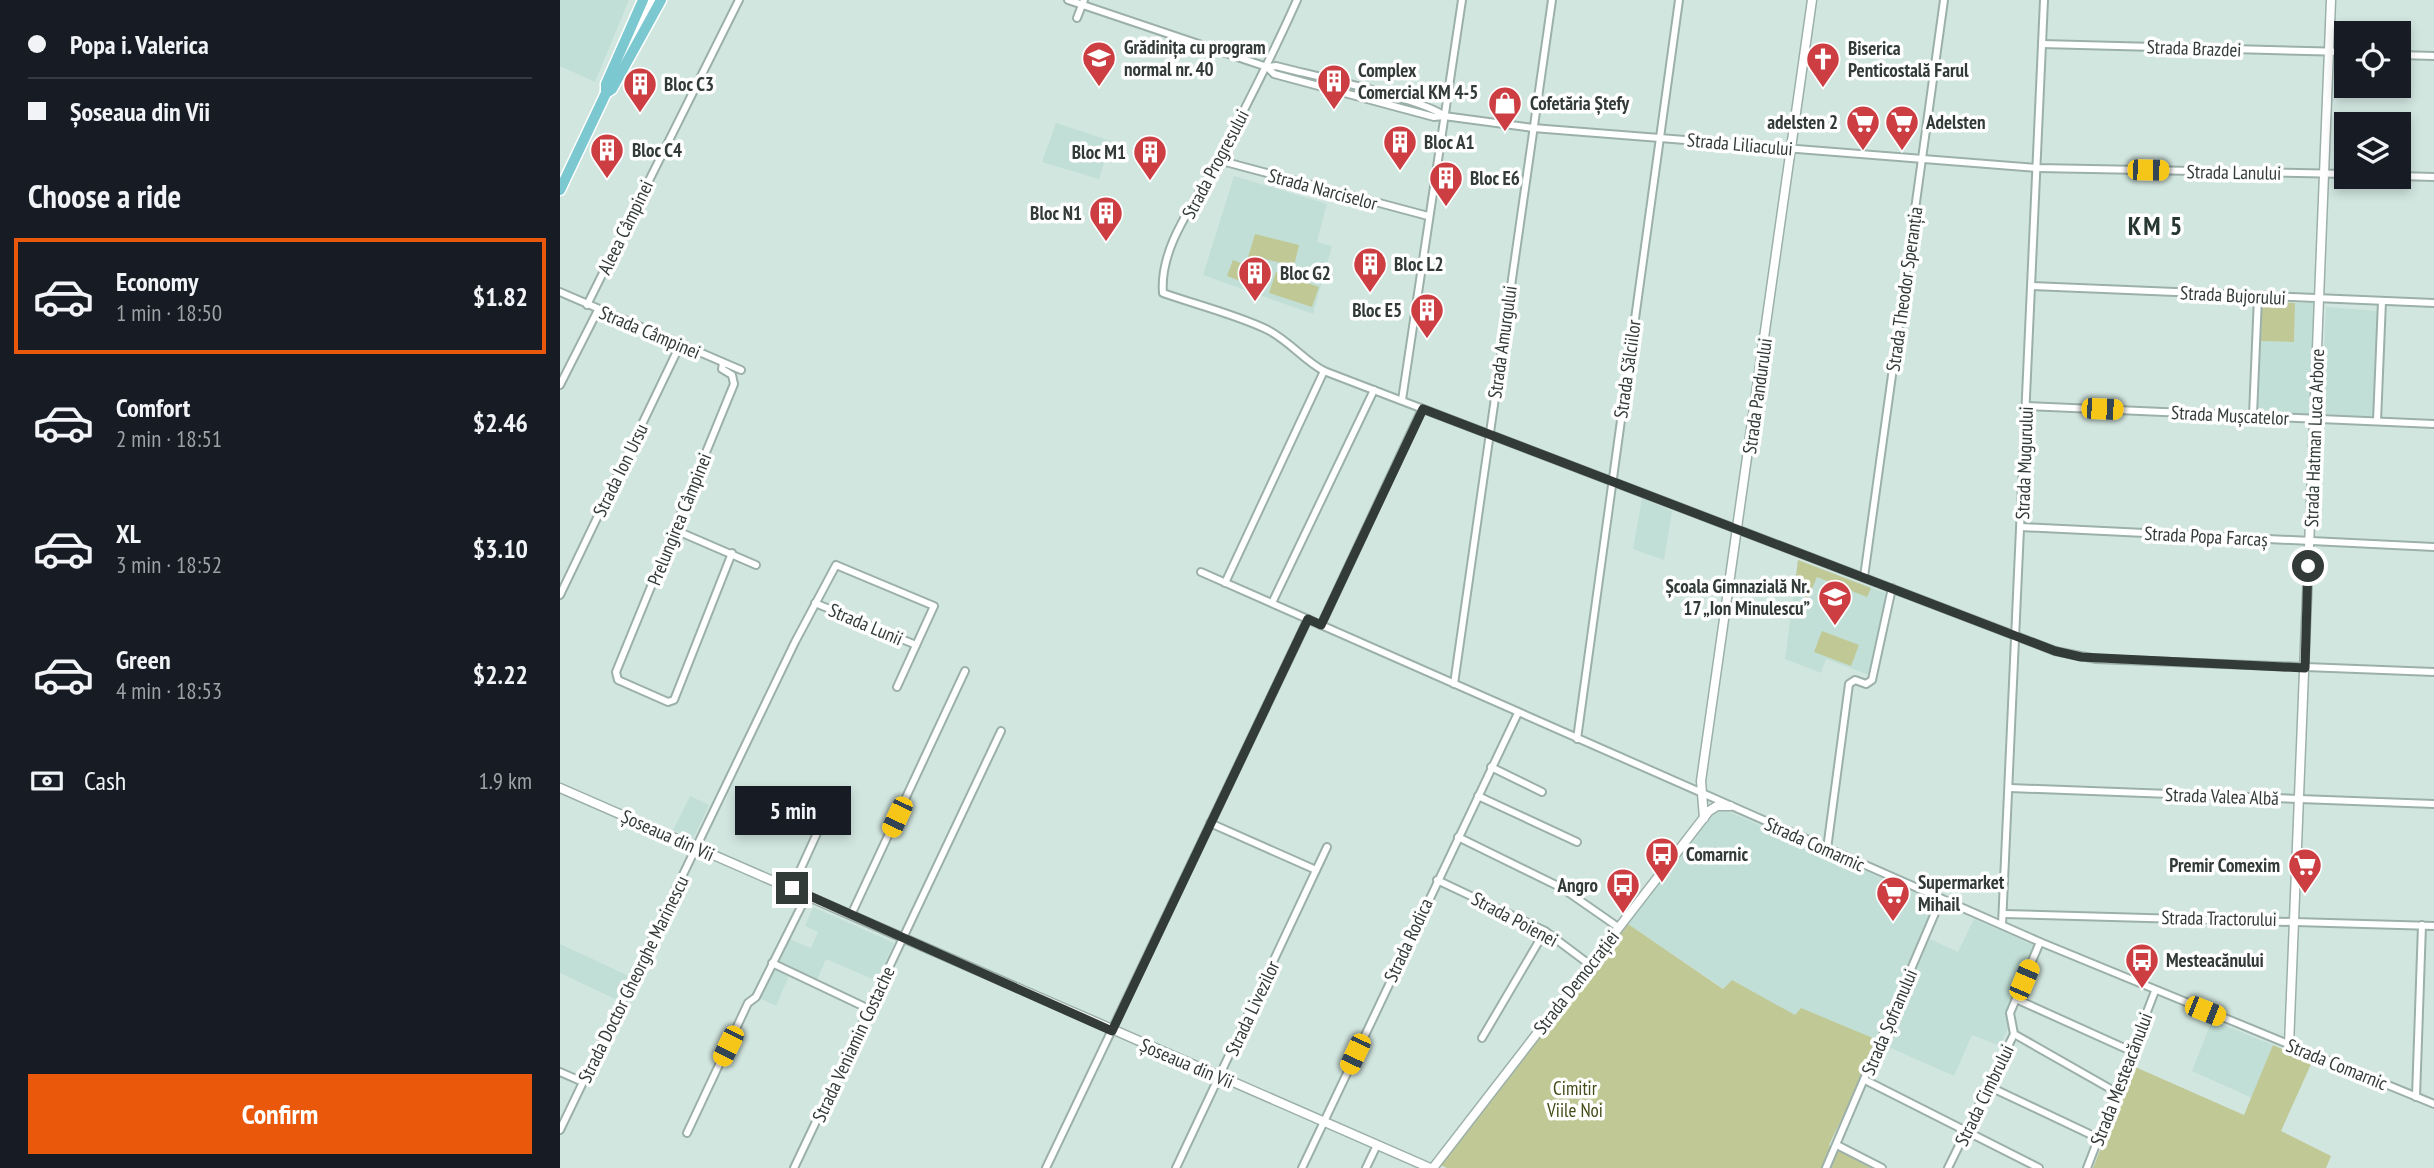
<!DOCTYPE html>
<html lang="en">
<head>
<meta charset="utf-8">
<style>
	body { margin:0; font-family:"PT Sans Narrow",sans-serif; background:#20242c; color:#f1f3f6; height:100vh; display:flex; flex-direction:column; font-size:26px; white-space:nowrap }
	* { box-sizing:border-box; margin:0 }
	p { font-size:23px; color:#9ea1a6 }
	.icon { flex:none; width:38px; height:38px; fill:none; stroke:currentColor; stroke-width:2; stroke-linecap:round; stroke-linejoin:round }
	.map { position:relative; flex:1; overflow:hidden }
	.side { display:flex; flex-direction:column; background:#171b24; width:560px }
	.side>* { flex:none }
	.top-card { display:grid; align-content:center; height:154px; padding:0 28px; background:#171b24 }
	.tools { position:absolute; left:1774px; top:21px; display:grid; gap:14px }
	.tools a { display:grid; place-items:center; width:77px; height:77px; border-radius:0px; background:#171b24; box-shadow:0 4px 10px #0003; font-size:35px }
	.end { position:absolute; width:32px; height:32px; margin:-16px; border:9px solid #333b38; background:#fff; box-shadow:0 0 0 4px #fff }
	.from { border-radius:50% }
	.bubble { position:absolute; height:49px; border-radius:0px; background:#171b24; box-shadow:0 4px 10px #0003; font-size:23px; font-weight:600; line-height:49px; text-align:center }
	.car { position:absolute; width:21px; height:42px; margin:-21px -10px; border-radius:9px; box-shadow:0 0 5px 2px #0007; background:linear-gradient(#f5c518 24%,#345 0 40%,#f5c518 0 76%,#345 0 86%,#f5c518 0) }
	.top-card b { display:flex; align-items:center; gap:24px; height:66px; font-size:26px }
	.top-card b+b { border-top:2px solid #363941 }
	.top-card i { width:18px; height:18px; background:#f1f3f6 }
	ul { padding:0; list-style:none }
	li { display:flex; align-items:center; gap:21px; height:116px; margin:0 14px 10px; padding:0 14px; border:4px solid transparent; border-radius:0px }
	li div { flex:1 }
	li b { display:block; font-size:26px }
	li em { font-style:normal; font-weight:600 }
	li.selected { border-color:#ea580c }
	li>.icon { width:63px; height:63px; stroke-width:1.5 }
	h2 { padding:0 28px; font-size:32px; line-height:84px }
	.pay { display:flex; align-items:center; gap:18px; height:77px; padding:0 28px; font-size:26px }
	.pay p { margin-inline-start:auto }
	.primary-button { display:flex; gap:14px; margin-top:auto; padding:14px 28px }
	.primary-button a { flex:1; height:80px; border-radius:0px; background:#ea580c; color:#fff; font-size:28px; font-weight:600; line-height:80px; text-align:center }
	main { display:flex; flex:1; min-height:0 }
	.map>svg:first-child { display:block }
	.built { fill:#c1dfd6 }
	.green { fill:#c0c895 }
	.lines { fill:none; stroke-linecap:round; stroke-linejoin:round }
	.minor-casing { stroke:#9cb0aa; stroke-width:10 }
	.tertiary-casing { stroke:#9cb0aa; stroke-width:11 }
	.primary-casing { stroke:#fff; stroke-width:13 }
	.minor { stroke:#fff; stroke-width:6 }
	.tertiary { stroke:#fff; stroke-width:8 }
	.primary { stroke:#7cc8d1; stroke-width:10 }
	.route { stroke:#333b38; stroke-width:9 }
	.labels { text-anchor:middle; dominant-baseline:central; stroke-width:7; stroke-linejoin:round; paint-order:stroke }
	.poi-label { font-size:19px; font-weight:bold; fill:#333b38; stroke:#fff; text-anchor:start }
	.street-label { font-size:19px; fill:#333b38; stroke:#fff }
	.park-label { font-size:19px; fill:#454b16; stroke:#fff }
	.district-label { font-size:26px; font-weight:bold; letter-spacing:2px; fill:#273833; stroke:#fff }
</style>
</head>
<body>
<main>
<section class="side">
<div class="top-card">
<b><i class="from"></i>Popa i. Valerica</b>
<b><i></i>Șoseaua din Vii</b>
</div>
<h2>Choose a ride</h2>
<ul>
<li class="selected"><svg class="icon" aria-label="car" viewBox="0 0 24 24"><path d="M5 17H2v-5l4-1 3-4h7l3 4 3 1v5h-3M9 17h6M6 11h13"/><circle cx="7" cy="17" r="2"/><circle cx="17" cy="17" r="2"/></svg><div><b>Economy</b><p>1 min · 18:50</p></div><em>$1.82</em></li>
<li><svg class="icon" aria-label="car" viewBox="0 0 24 24"><path d="M5 17H2v-5l4-1 3-4h7l3 4 3 1v5h-3M9 17h6M6 11h13"/><circle cx="7" cy="17" r="2"/><circle cx="17" cy="17" r="2"/></svg><div><b>Comfort</b><p>2 min · 18:51</p></div><em>$2.46</em></li>
<li><svg class="icon" aria-label="car" viewBox="0 0 24 24"><path d="M5 17H2v-5l4-1 3-4h7l3 4 3 1v5h-3M9 17h6M6 11h13"/><circle cx="7" cy="17" r="2"/><circle cx="17" cy="17" r="2"/></svg><div><b>XL</b><p>3 min · 18:52</p></div><em>$3.10</em></li>
<li><svg class="icon" aria-label="car" viewBox="0 0 24 24"><path d="M5 17H2v-5l4-1 3-4h7l3 4 3 1v5h-3M9 17h6M6 11h13"/><circle cx="7" cy="17" r="2"/><circle cx="17" cy="17" r="2"/></svg><div><b>Green</b><p>4 min · 18:53</p></div><em>$2.22</em></li>
</ul>
<div class="pay"><svg class="icon" aria-label="cash" viewBox="0 0 24 24"><path d="M3 7h18v10H3z"/><circle cx="12" cy="12" r="2"/></svg>Cash<p>1.9 km</p></div>
<div class="primary-button"><a>Confirm</a></div>
</section>
<div class="map">
<svg width="1874" height="1168" viewBox="0 0 1874 1168">
	<rect width="100%" height="100%" fill="#d2e6e0"/>
	<!-- built -->
	<g class="built">
		<polygon points="0,0 69,0 35,82 0,66"/>
		<polygon points="496,123 551,141 539,179 482,162"/>
		<polygon points="674,176 767,204 757,242 772,246 753,314 643,275"/>
		<polygon points="1735,303 1754,303 1749,416 1698,414 1701,341 1734,342"/>
		<polygon points="1766,307 1818,311 1814,418 1761,416"/>
		<polygon points="1082,498 1112,511 1104,560 1073,549"/>
		<polygon points="1238,560 1328,594 1309,675 1266,659 1261,673 1225,659"/>
		<polygon points="130,796 149,805 133,839 113,830"/>
		<polygon points="1165,810 1383,905 1368,938 1398,952 1414,919 1483,949 1440,1046 1412,1035 1394,1076 1240,1008 1235,1016 1172,980 1164,989 1068,924 1153,813"/>
		<polygon points="253,907 334,943 317,981 266,959 257,980 232,969 216,1006 199,998 227,938 251,948 258,932 245,926"/>
		<polygon points="0,944 69,976 57,1000 0,973"/>
		<polygon points="1652,1020 1713,1045 1692,1098 1632,1071"/>
	</g>
	<!-- green -->
	<g class="green">
		<polygon points="695,234 739,245 734,266 705,259 703,268 686,264"/>
		<polygon points="673,260 702,271 696,287 667,276"/>
		<polygon points="716,272 759,287 752,307 709,293"/>
		<polygon points="1702,301 1735,303 1734,342 1701,341"/>
		<polygon points="1238,560 1311,588 1307,597 1257,577 1248,598 1234,593"/>
		<polygon points="1262,631 1299,645 1291,666 1254,652"/>
		<polygon points="1068,924 1163,989 1172,980 1235,1015 1241,1008 1320,1041 1269,1145 1311,1168 887,1168 880,1165"/>
		<polygon points="1713,1045 1752,1062 1721,1131 1771,1156 1766,1168 1533,1168 1573,1066 1684,1115"/>
	</g>
	<g class="lines">
		<!-- minor casing -->
		<g class="minor-casing">
			<g id="minor">
				<path d="M508 0 707 67 716 66C746 74 867 100 884 116"/>
				<path d="M737 0C713 54 686 107 658 160 637 200 599 246 603 293 637 305 674 314 706 329 729 340 743 360 764 371L1495 651 1536 659 1874 672"/>
				<polyline points="517,18 524,0"/>
				<polyline points="1482,44 1787,52"/>
				<polyline points="1839,55 1874,56"/>
				<polyline points="707,67 714,74 874,117 884,116 973,128 1477,168 1787,174"/>
				<polyline points="658,160 868,216"/>
				<polyline points="1839,176 1874,177"/>
				<polyline points="1471,286 1874,303"/>
				<polyline points="0,292 181,370"/>
				<polyline points="27,305 179,0"/>
				<polyline points="163,363 162,369 172,375 174,384 56,672 58,680 108,702 114,700 172,553"/>
				<polyline points="0,385 38,310"/>
				<polyline points="842,400 902,0"/>
				<polyline points="1466,406 1874,424"/>
				<polyline points="1693,415 1698,297"/>
				<polyline points="1817,421 1822,301"/>
				<polyline points="1461,527 1874,547"/>
				<polyline points="115,530 196,565"/>
				<polyline points="641,572 1480,942 1874,1104"/>
				<polyline points="1304,577 1384,0"/>
				<polyline points="665,583 764,371"/>
				<polyline points="0,595 120,345"/>
				<polyline points="255,603 356,645"/>
				<polyline points="712,603 814,390"/>
				<polyline points="761,625 862,409"/>
				<polyline points="894,684 992,0"/>
				<polyline points="1017,739 1119,0"/>
				<polyline points="931,767 982,792"/>
				<polyline points="1450,788 1874,804"/>
				<polyline points="918,796 1017,842"/>
				<polyline points="650,823 756,870"/>
				<polyline points="898,837 1002,888 1058,927"/>
				<polyline points="1267,849 1289,684 1295,680 1306,684 1312,680 1332,588"/>
				<polyline points="877,880 985,931 1029,964"/>
				<polyline points="232,888 263,820"/>
				<polyline points="1444,914 1874,926"/>
				<polyline points="291,915 405,671"/>
				<polyline points="1442,925 1484,0"/>
				<polyline points="212,963 309,1009"/>
				<polyline points="1456,999 1571,1051"/>
				<polyline points="1454,1034 1556,1092"/>
				<polyline points="922,1038 985,931"/>
				<polyline points="0,1072 23,1082"/>
				<polyline points="1305,1080 1479,1168"/>
				<polyline points="1428,1086 1538,1138"/>
				<polyline points="1856,1097 1862,925"/>
				<polyline points="0,1130 235,642 276,565 374,606 337,687"/>
				<polyline points="127,1133 188,1003 196,997 247,895"/>
				<polyline points="1277,1145 1322,1168"/>
				<polyline points="234,1168 441,731"/>
				<polyline points="486,1168 748,619"/>
				<polyline points="616,1168 767,847"/>
				<polyline points="742,1168 958,713"/>
				<polyline points="806,1168 817,1145"/>
				<polyline points="1266,1168 1381,899"/>
				<polyline points="1388,1168 1454,1034 1450,1013 1480,942"/>
				<polyline points="1527,1168 1595,991"/>
			</g>
		</g>
		<!-- tertiary casing -->
		<g class="tertiary-casing">
			<g id="tertiary">
				<polyline points="59,65 91,0"/>
				<polyline points="0,788 870,1168"/>
				<polyline points="1144,818 1141,781 1252,0"/>
				<polyline points="1729,1045 1771,0"/>
				<polyline points="873,1168 1149,811 1157,806 1170,806"/>
			</g>
		</g>
		<!-- primary casing -->
		<g class="primary-casing">
			<g id="primary">
				<polyline points="46,93 46,84 83,0"/>
				<polyline points="0,190 46,93 52,89 101,0"/>
			</g>
		</g>
		<!-- minor -->
		<use href="#minor" class="minor"/>
		<!-- tertiary -->
		<use href="#tertiary" class="tertiary"/>
		<!-- primary -->
		<use href="#primary" class="primary"/>
	</g>
	<g class="lines">
		<!-- route -->
		<polyline class="route" points="232,888 552,1031 748,619 761,625 863,409 1495,651 1521,657 1745,668 1748,566"/>
	</g>
	<!-- icons -->
	<defs>
		<g id="school-pin" transform="scale(1.75)"><path d="M0 17L-7.5 6A9.5 9.5 0 1 1 7.5 6Z" fill="#cd3e43" stroke="#fff"/><path d="M0-5L7-2L0 1L-7-2ZM-4 1L0 2.5L4 1V4Q0 6-4 4Z" fill="#fff"/></g>
		<g id="church-pin" transform="scale(1.75)"><path d="M0 17L-7.5 6A9.5 9.5 0 1 1 7.5 6Z" fill="#cd3e43" stroke="#fff"/><path d="M-1.2-6h2.4v3.5h3.3v2.4h-3.3V6h-2.4V-.1h-3.3v-2.4h3.3Z" fill="#fff"/></g>
		<g id="building-pin" transform="scale(1.75)"><path d="M0 17L-7.5 6A9.5 9.5 0 1 1 7.5 6Z" fill="#cd3e43" stroke="#fff"/><path d="M-4-6H4V6H1V3H-1V6H-4ZM-2.5-4.3h1.7v1.8h-1.7ZM.8-4.3h1.7v1.8H.8ZM-2.5-1h1.7V.8h-1.7ZM.8-1h1.7V.8H.8Z" fill="#fff"/></g>
		<g id="shop-pin" transform="scale(1.75)"><path d="M0 17L-7.5 6A9.5 9.5 0 1 1 7.5 6Z" fill="#cd3e43" stroke="#fff"/><path d="M-5-2.5h2.3a2.7 3.5 0 0 1 5.4 0H5L5.5 6h-11ZM-1.5-2.5h3a1.5 2.3 0 0 0-3 0Z" fill="#fff"/></g>
		<g id="supermarket-pin" transform="scale(1.75)"><path d="M0 17L-7.5 6A9.5 9.5 0 1 1 7.5 6Z" fill="#cd3e43" stroke="#fff"/><path d="M-6-5.5h2.5l.6 2H6L4.5 2H-2.5L-4.4-4H-6ZM-1.5 3.2a1.3 1.3 0 1 0 .1 0ZM3 3.2a1.3 1.3 0 1 0 .1 0Z" fill="#fff"/></g>
		<g id="bus-pin" transform="scale(1.75)"><path d="M0 17L-7.5 6A9.5 9.5 0 1 1 7.5 6Z" fill="#cd3e43" stroke="#fff"/><path d="M-5-6H5V4H4V6H2V4H-2V6H-4V4H-5ZM-3.5-4V0h7V-4ZM-3.5 1.2v1.5H-2V1.2ZM2 1.2v1.5H3.5V1.2Z" fill="#fff"/></g>
	</defs>
	<g fill-rule="evenodd">
		<use href="#school-pin" x="539" y="58"/>
		<use href="#church-pin" x="1263" y="59"/>
		<use href="#building-pin" x="774" y="81"/>
		<use href="#building-pin" x="80" y="84"/>
		<use href="#shop-pin" x="945" y="103"/>
		<use href="#supermarket-pin" x="1303" y="122"/>
		<use href="#supermarket-pin" x="1342" y="122"/>
		<use href="#building-pin" x="840" y="142"/>
		<use href="#building-pin" x="47" y="150"/>
		<use href="#building-pin" x="590" y="152"/>
		<use href="#building-pin" x="886" y="178"/>
		<use href="#building-pin" x="546" y="213"/>
		<use href="#building-pin" x="810" y="264"/>
		<use href="#building-pin" x="695" y="273"/>
		<use href="#building-pin" x="867" y="310"/>
		<use href="#school-pin" x="1275" y="597"/>
		<use href="#bus-pin" x="1102" y="854"/>
		<use href="#supermarket-pin" x="1745" y="865"/>
		<use href="#bus-pin" x="1063" y="885"/>
		<use href="#supermarket-pin" x="1333" y="893"/>
		<use href="#bus-pin" x="1582" y="960"/>
	</g>
	<g class="labels">
		<!-- poi labels -->
		<g class="poi-label">
			<text x="564" y="47">Grădinița cu program<tspan x="564" dy="22">normal nr. 40</tspan></text>
			<text x="1288" y="48">Biserica<tspan x="1288" dy="22">Penticostală Farul</tspan></text>
			<text x="798" y="70">Complex<tspan x="798" dy="22">Comercial KM 4-5</tspan></text>
			<text x="104" y="84">Bloc C3</text>
			<text x="970" y="103">Cofetăria Ștefy</text>
			<text x="1278" y="122" text-anchor="end">adelsten 2</text>
			<text x="1366" y="122">Adelsten</text>
			<text x="864" y="142">Bloc A1</text>
			<text x="72" y="150">Bloc C4</text>
			<text x="566" y="152" text-anchor="end">Bloc M1</text>
			<text x="910" y="178">Bloc E6</text>
			<text x="522" y="213" text-anchor="end">Bloc N1</text>
			<text x="834" y="264">Bloc L2</text>
			<text x="720" y="273">Bloc G2</text>
			<text x="842" y="310" text-anchor="end">Bloc E5</text>
			<text x="1250" y="586" text-anchor="end">Școala Gimnazială Nr.<tspan x="1250" dy="22">17 „Ion Minulescu”</tspan></text>
			<text x="1126" y="854">Comarnic</text>
			<text x="1720" y="865" text-anchor="end">Premir Comexim</text>
			<text x="1358" y="882">Supermarket<tspan x="1358" dy="22">Mihail</tspan></text>
			<text x="1038" y="885" text-anchor="end">Angro</text>
			<text x="1606" y="960">Mesteacănului</text>
		</g>
		<!-- street labels -->
		<g class="street-label">
			<text transform="translate(1634 48) rotate(2)">Strada Brazdei</text>
			<text transform="translate(1180 144) rotate(5)">Strada Liliacului</text>
			<text transform="translate(655 164) rotate(-62)">Strada Progresului</text>
			<text transform="translate(1674 172) rotate(1)">Strada Lanului</text>
			<text transform="translate(763 189) rotate(15)">Strada Narciselor</text>
			<text transform="translate(65 227) rotate(-64)">Aleea Câmpinei</text>
			<text transform="translate(1344 289) rotate(-82)">Strada Theodor Speranția</text>
			<text transform="translate(1673 295) rotate(3)">Strada Bujorului</text>
			<text transform="translate(90 332) rotate(23)">Strada Câmpinei</text>
			<text transform="translate(942 342) rotate(-82)">Strada Amurgului</text>
			<text transform="translate(1067 369) rotate(-82)">Strada Sălciilor</text>
			<text transform="translate(1197 396) rotate(-82)">Strada Pandurului</text>
			<text transform="translate(1670 415) rotate(3)">Strada Mușcatelor</text>
			<text transform="translate(1754 438) rotate(-88)">Strada Hatman Luca Arbore</text>
			<text transform="translate(1464 463) rotate(-88)">Strada Mugurului</text>
			<text transform="translate(60 470) rotate(-64)">Strada Ion Ursu</text>
			<text transform="translate(119 519) rotate(-68)">Prelungirea Câmpinei</text>
			<text transform="translate(1646 536) rotate(3)">Strada Popa Farcaș</text>
			<text transform="translate(306 624) rotate(23)">Strada Lunii</text>
			<text transform="translate(1662 796) rotate(2)">Strada Valea Albă</text>
			<text transform="translate(108 835) rotate(24)">Șoseaua din Vii</text>
			<text transform="translate(1255 844) rotate(24)">Strada Comarnic</text>
			<text transform="translate(1659 918) rotate(1)">Strada Tractorului</text>
			<text transform="translate(955 919) rotate(28)">Strada Poienei</text>
			<text transform="translate(848 940) rotate(-65)">Strada Rodica</text>
			<text transform="translate(73 979) rotate(-64)">Strada Doctor Gheorghe Marinescu</text>
			<text transform="translate(1016 982) rotate(-52)">Strada Democrației</text>
			<text transform="translate(692 1008) rotate(-65)">Strada Livezilor</text>
			<text transform="translate(1329 1022) rotate(-67)">Strada Șofranului</text>
			<text transform="translate(293 1044) rotate(-65)">Strada Veniamin Costache</text>
			<text transform="translate(627 1063) rotate(23)">Șoseaua din Vii</text>
			<text transform="translate(1777 1064) rotate(22)">Strada Comarnic</text>
			<text transform="translate(1561 1079) rotate(-69)">Strada Mesteacănului</text>
			<text transform="translate(1424 1095) rotate(-64)">Strada Cimbrului</text>
		</g>
		<!-- park labels -->
		<g class="park-label">
			<text x="1015" y="1088">Cimitir<tspan x="1015" dy="22">Viile Noi</tspan></text>
		</g>
		<!-- district labels -->
		<g class="district-label">
			<text x="1596" y="225">KM 5</text>
		</g>
	</g>
</svg>
<div class="tools">
<a><svg class="icon" aria-label="locate" viewBox="0 0 24 24"><circle cx="12" cy="12" r="6"/><path d="M12 2v4M12 18v4M2 12h4M18 12h4"/></svg></a>
<a><svg class="icon" aria-label="layers" viewBox="0 0 24 24"><path d="M12 4l9 5-9 5-9-5zM3 14l9 5 9-5"/></svg></a>
</div>
<i class="end from" style="left:1748px;top:566px"></i>
<i class="end" style="left:232px;top:888px"></i>
<div class="bubble" style="left:175px;top:786px;width:116px">5 min</div>
<i class="car" style="left:1588px;top:170px;rotate:91deg"></i>
<i class="car" style="left:1542px;top:409px;rotate:92deg"></i>
<i class="car" style="left:337px;top:817px;rotate:205deg"></i>
<i class="car" style="left:1464px;top:980px;rotate:23deg"></i>
<i class="car" style="left:1645px;top:1011px;rotate:112deg"></i>
<i class="car" style="left:168px;top:1046px;rotate:206deg"></i>
<i class="car" style="left:795px;top:1054px;rotate:205deg"></i>
</div>
</main>
</body>
</html>
